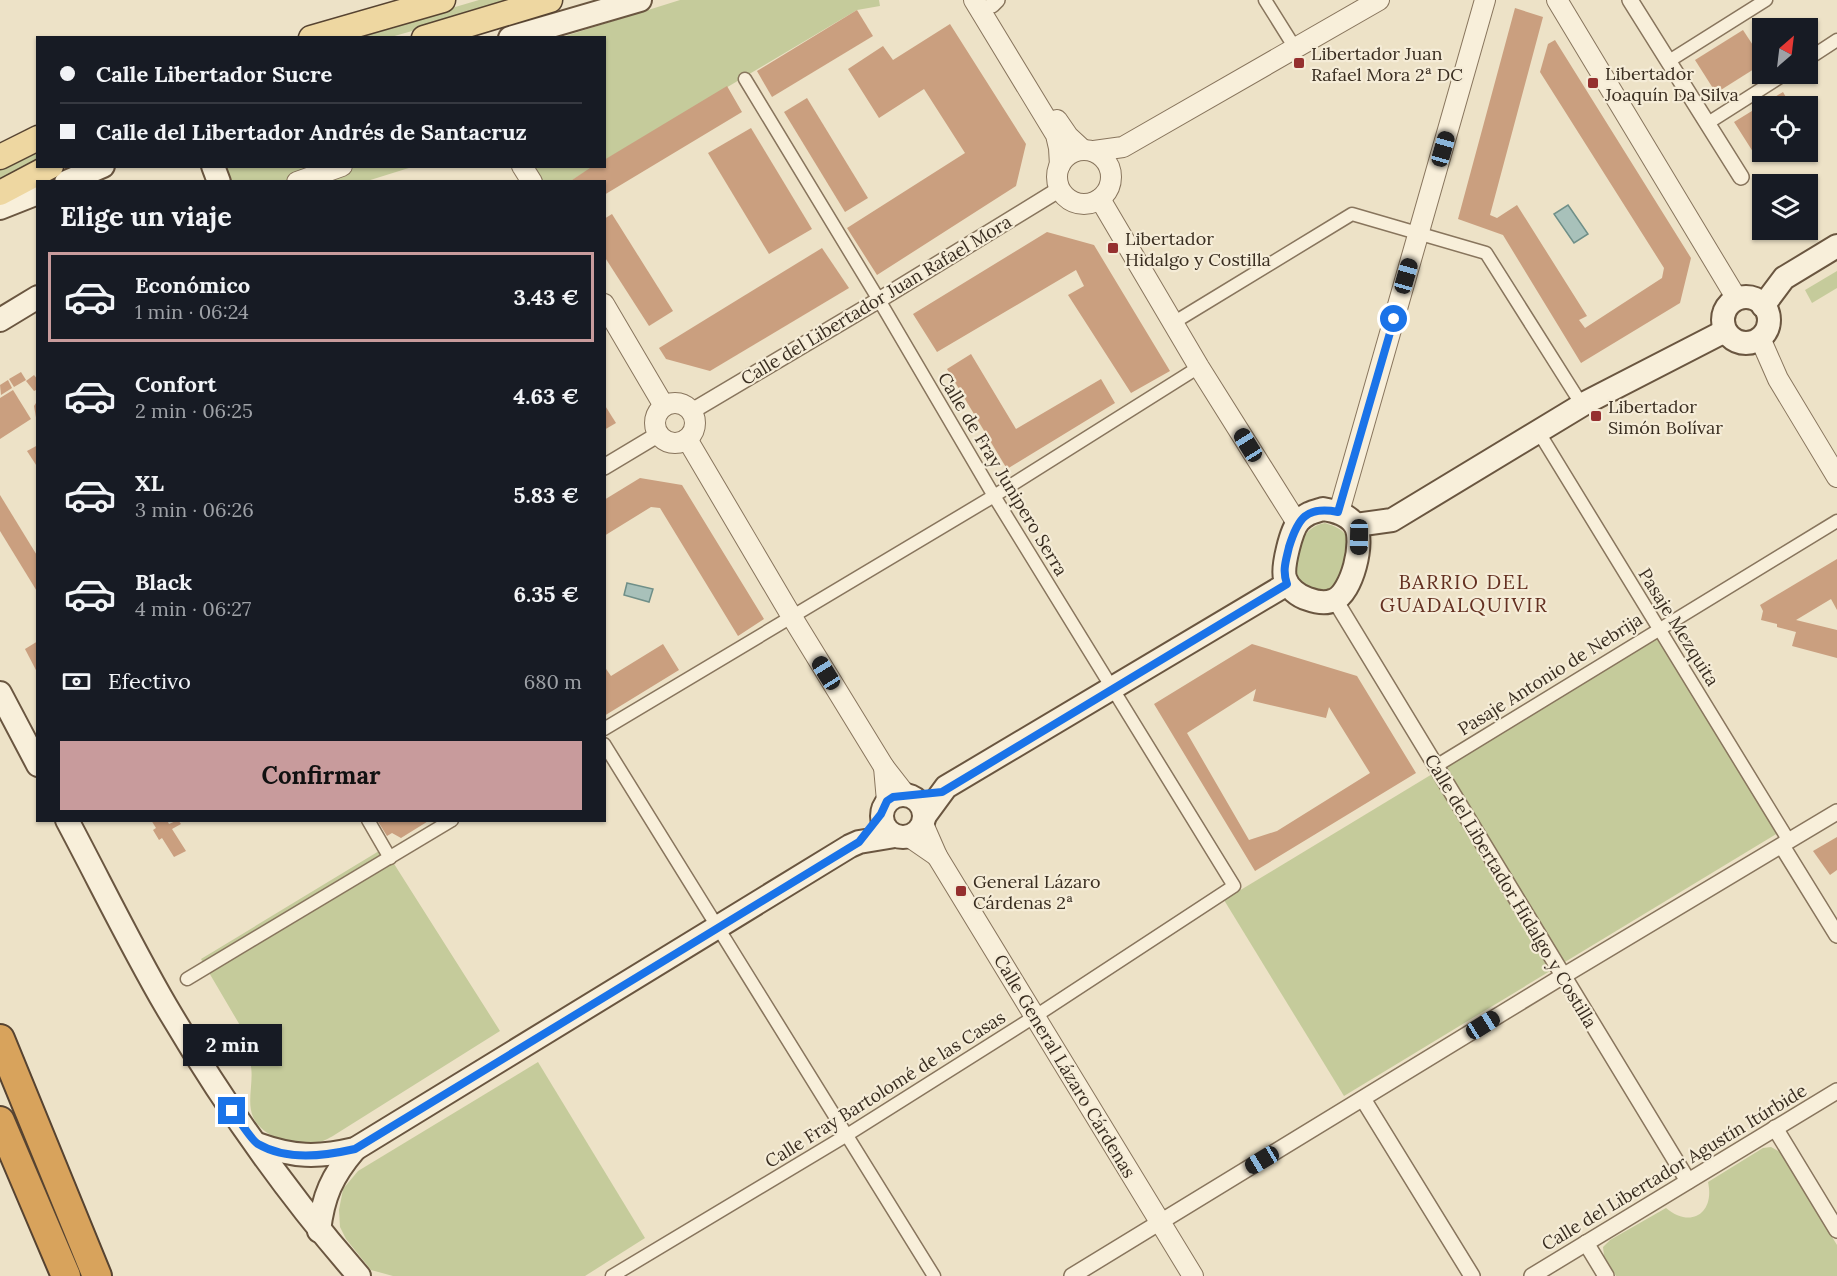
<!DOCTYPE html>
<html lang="es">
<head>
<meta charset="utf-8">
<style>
	body { margin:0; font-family:Lora,serif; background:#242831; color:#f1f3f6; height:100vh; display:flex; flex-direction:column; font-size:22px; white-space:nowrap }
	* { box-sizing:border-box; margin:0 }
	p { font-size:20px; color:#9ea1a6 }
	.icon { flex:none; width:33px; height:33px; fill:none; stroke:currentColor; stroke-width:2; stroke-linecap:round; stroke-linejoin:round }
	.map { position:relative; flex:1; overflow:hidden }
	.sheet { position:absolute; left:36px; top:180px; width:570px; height:642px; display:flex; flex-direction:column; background:#171b24; border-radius:0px; box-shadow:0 2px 4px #0004 }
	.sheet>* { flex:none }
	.banner { position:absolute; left:36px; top:36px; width:570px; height:132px; border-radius:0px; box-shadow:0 2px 4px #0004; display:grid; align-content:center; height:132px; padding:0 24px; background:#171b24 }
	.needle { width:39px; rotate:28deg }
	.controls { position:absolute; left:1752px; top:18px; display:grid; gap:12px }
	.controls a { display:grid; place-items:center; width:66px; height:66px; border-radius:0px; background:#171b24; box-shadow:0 2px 4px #0004; font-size:30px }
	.end { position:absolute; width:27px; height:27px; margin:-14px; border:8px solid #1a73e8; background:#fff; box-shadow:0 0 0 3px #fff }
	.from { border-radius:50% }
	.bubble { position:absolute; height:42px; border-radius:0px; background:#171b24; box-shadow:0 2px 4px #0004; font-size:20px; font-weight:700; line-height:42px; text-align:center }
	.car { position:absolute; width:18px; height:36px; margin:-18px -9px; border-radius:8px; box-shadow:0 0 4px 2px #0007; background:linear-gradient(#222 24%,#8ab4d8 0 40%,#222 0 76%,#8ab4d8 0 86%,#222 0) }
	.banner b { display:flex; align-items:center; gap:21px; height:57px; font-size:22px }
	.banner b+b { border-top:2px solid #363941 }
	.banner i { width:15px; height:15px; background:#f1f3f6 }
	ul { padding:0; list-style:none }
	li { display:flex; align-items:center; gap:18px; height:90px; margin:0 12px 9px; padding:0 12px; border:3px solid transparent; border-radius:0px }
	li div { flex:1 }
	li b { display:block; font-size:22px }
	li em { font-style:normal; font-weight:700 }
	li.active { border-color:#c89b9c }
	li>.icon { width:54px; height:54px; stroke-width:1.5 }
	h2 { padding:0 24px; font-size:27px; line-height:72px }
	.pay { display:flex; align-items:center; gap:15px; height:66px; padding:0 24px; font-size:22px }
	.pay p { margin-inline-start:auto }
	.button { display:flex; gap:12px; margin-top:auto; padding:12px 24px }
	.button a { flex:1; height:69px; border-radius:0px; background:#c89b9c; color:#111; font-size:24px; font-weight:700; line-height:69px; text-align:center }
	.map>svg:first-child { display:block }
	.green { fill:#c5cb9b }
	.water { fill:#a8c1ba; stroke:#6f8f88; stroke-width:1.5 }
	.building { fill:#ca9f7f; fill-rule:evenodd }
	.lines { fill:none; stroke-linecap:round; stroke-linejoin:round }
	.pedestrian-casing { stroke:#88755d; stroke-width:15 }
	.minor-casing { stroke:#88755d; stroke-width:18 }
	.tertiary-casing { stroke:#88755d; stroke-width:22 }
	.secondary-casing { stroke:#6a5640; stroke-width:26 }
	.primary-casing { stroke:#564331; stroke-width:27 }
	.motorway-casing { stroke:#564331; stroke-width:32 }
	.pedestrian { stroke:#f8efda; stroke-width:12 }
	.minor { stroke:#f8efda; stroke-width:15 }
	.tertiary { stroke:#f8efda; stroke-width:20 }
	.secondary { stroke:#f8efda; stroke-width:22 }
	.primary { stroke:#eed7a1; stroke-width:24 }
	.motorway { stroke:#d8a35c; stroke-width:28 }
	.route { stroke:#1a73e8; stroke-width:8 }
	.poi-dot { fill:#95302f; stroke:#f5ecd7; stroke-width:2 }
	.labels { text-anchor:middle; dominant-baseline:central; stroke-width:4.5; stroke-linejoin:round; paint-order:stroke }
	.poi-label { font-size:18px; fill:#392d20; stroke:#f5ecd7; text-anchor:start }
	.street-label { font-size:18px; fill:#392d20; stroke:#f5ecd7 }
	.neighbourhood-label { font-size:20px; letter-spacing:1.5px; fill:#643021; stroke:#f5ecd7 }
</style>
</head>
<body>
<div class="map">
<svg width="1837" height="1276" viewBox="0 0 1837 1276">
	<rect width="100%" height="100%" fill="#ede2c7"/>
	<!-- green -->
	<g class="green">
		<polygon points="479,0 521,0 391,37 350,38"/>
		<polygon points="680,0 879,0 880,6 857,10 605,160 604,38 559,38"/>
		<polygon points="37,149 37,161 0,180 0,167"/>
		<polygon points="217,167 412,167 364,182 221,181"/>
		<polygon points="511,167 593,167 569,182 523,181 515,169"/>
		<polygon points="1837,271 1837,288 1812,303 1805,290"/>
		<path d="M1325 523C1334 526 1344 529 1348 539 1351 546 1345 575 1341 581 1335 589 1326 593 1316 594L1296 579C1292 558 1301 526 1325 523Z"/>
		<polygon points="1667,632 1786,828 1344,1096 1224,900"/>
		<path d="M384 848 500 1031 336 1134C331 1137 325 1141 319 1142 298 1147 263 1139 253 1117 246 1101 255 1079 250 1062L258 1056 201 959Z"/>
		<polygon points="538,1062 645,1238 585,1276 393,1276 371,1270 346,1239 340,1227 339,1210 343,1189 358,1171"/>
		<path d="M1771 1147 1780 1152 1837 1245V1276H1616L1604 1256 1603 1247 1610 1240 1666 1208C1691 1229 1715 1213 1708 1182L1763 1148Z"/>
	</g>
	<!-- water -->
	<g class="water">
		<polygon points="1568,205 1588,234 1574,243 1554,214"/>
		<polygon points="627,583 653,589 649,602 624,595"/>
	</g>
	<!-- building -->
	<g class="building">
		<polygon points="1515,8 1543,17 1490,215 1497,218 1517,205 1587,316 1579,320 1585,328 1662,278 1664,268 1540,72 1548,44 1555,40 1691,258 1680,303 1581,363 1503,235 1458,219"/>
		<polygon points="857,10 873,36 772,97 757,71"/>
		<polygon points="950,24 1026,144 1016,186 877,275 847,228 965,153 924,89 879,118 848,69 883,46 893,60"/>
		<polygon points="1743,30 1762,59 1762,64 1716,93 1695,60"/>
		<polygon points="727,86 742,112 604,195 604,182 569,182 593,166 604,166 604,160"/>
		<polygon points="1783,92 1791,106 1762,106 1762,150 1755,155 1734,122"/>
		<polygon points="807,98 868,198 845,212 784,112"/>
		<polygon points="751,128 812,229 769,254 708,153"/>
		<polygon points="612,214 673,311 649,326 604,256 604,219"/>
		<polygon points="1047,232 1094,245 1170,371 1131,393 1068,295 1084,286 1076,270 937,352 913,314"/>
		<polygon points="822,248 849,288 710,371 666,359 659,348"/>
		<polygon points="971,354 1016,429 1101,379 1115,403 1007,469 947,369"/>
		<polygon points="21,372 26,380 14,387 9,379"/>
		<polygon points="34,375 38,380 38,389 34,391 26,381"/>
		<polygon points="8,380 12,388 1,395 0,385"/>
		<polygon points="13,390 31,419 0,439 0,398"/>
		<polygon points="38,400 38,423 37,423 34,406"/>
		<polygon points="604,404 616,423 604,430"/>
		<polygon points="38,445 38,468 27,451"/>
		<polygon points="640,478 682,485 764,619 738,636 660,508 651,507 604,536 604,500"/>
		<polygon points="0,495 38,557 38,593 0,531"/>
		<polygon points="1837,559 1837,610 1831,599 1796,620 1837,630 1837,658 1792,646 1796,632 1777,627 1777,624 1761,620 1763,611 1760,605"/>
		<polygon points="38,641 38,674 25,649"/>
		<polygon points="663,644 679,670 604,716 604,666 611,676"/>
		<path d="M1252 644 1357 676 1416 773 1255 871 1154 704ZM1256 689 1253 701 1326 718 1329 707 1370 773 1277 831 1249 840 1187 733Z"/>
		<polygon points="151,820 167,820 169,824 178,820 181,824 172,829 186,851 174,857 162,838 159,840 153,830 156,828"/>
		<polygon points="377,820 430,820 401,838 392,833 387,836"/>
		<polygon points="1837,837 1837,870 1830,875 1813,851"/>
	</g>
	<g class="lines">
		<!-- pedestrian casing -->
		<g class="pedestrian-casing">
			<g id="pedestrian">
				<polyline points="1265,0 1295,48"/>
				<polyline points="1808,59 1837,40"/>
				<polyline points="1669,61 1766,0"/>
				<polyline points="1708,123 1785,74"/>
				<polyline points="1173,323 1352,214 1486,253 1582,405"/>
				<polyline points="1538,431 1789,841"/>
				<polyline points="604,729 994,496 1199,367"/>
				<polyline points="604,744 934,1276"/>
				<polyline points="1436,766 1837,521"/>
				<polyline points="368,820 390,858"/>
				<polyline points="187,979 452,820"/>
				<polyline points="612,1276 847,1135 1034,1017 1234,886 994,496 879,300 745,79"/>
			</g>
		</g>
		<!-- minor casing -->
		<g class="minor-casing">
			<g id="minor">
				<polyline points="1630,0 1741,177"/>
				<polyline points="992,5 997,0"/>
				<polyline points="692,411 879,300 1060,189"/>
				<polyline points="604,467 659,434"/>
				<polyline points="1335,600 1688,1181"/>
				<polyline points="1782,846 1837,935"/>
				<polyline points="1363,1099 1472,1276"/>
				<polyline points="1775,1128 1837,1230"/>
				<polyline points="1586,1243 1606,1276"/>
				<polyline points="1072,1276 1563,976 1837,812"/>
				<polyline points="1532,1276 1837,1091"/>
			</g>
		</g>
		<!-- tertiary casing -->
		<g class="tertiary-casing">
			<g id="tertiary">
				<polyline points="974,0 1056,135 1059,148 1060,165"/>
				<polyline points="1557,0 1737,299"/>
				<polyline points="1057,120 1068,136 1082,149"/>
				<circle cx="1084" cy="177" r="27"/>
				<polyline points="1094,151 1123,147 1379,0"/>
				<polyline points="522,166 532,182"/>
				<polyline points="297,182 342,166"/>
				<polyline points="1100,199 1199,367 1297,523"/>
				<polyline points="604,304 664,406"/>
				<polyline points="1760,338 1778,379 1837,477"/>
				<circle cx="675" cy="423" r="20"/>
				<polyline points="687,439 792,617 884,767 905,794"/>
				<polyline points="1339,512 1485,0"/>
				<polyline points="884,767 887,801"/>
				<polyline points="923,824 937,856 1193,1276"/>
				<polyline points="908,836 937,856"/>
			</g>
		</g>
		<!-- secondary casing -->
		<g class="secondary-casing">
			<g id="secondary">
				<polyline points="510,38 640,0"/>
				<polyline points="213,166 219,182"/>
				<polyline points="66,182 103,166"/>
				<polyline points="0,208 38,193"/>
				<circle cx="1746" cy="320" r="23"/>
				<polyline points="1763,306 1784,278 1837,246"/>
				<polyline points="0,320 38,297"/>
				<path d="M1323 509C1335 511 1348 514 1355 525 1365 541 1352 593 1334 600 1326 604 1316 602 1308 599 1298 596 1288 588 1285 578 1282 567 1291 530 1299 521 1307 513 1313 512 1323 509Z"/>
				<polyline points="1356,525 1392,520 1587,402 1725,331"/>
				<polyline points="0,693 38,765"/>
				<circle cx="903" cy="816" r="21"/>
				<polyline points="924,817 946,787 1287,584"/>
				<path d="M67 820C100 882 131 946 166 1006 222 1101 286 1193 359 1276"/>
				<path d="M257 1144C293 1157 317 1158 355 1149L850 846 859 842 895 836"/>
				<path d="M319 1231C323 1196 332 1176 355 1149"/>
			</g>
		</g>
		<!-- primary casing -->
		<g class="primary-casing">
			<g id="primary">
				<polyline points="311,38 443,0"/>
				<polyline points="424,38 550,0"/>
				<polyline points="0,157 38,138"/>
				<polyline points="0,193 51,166"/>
			</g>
		</g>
		<!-- motorway casing -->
		<g class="motorway-casing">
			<g id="motorway">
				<polyline points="0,1039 97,1276"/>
				<polyline points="0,1121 66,1276"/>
			</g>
		</g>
		<!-- pedestrian -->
		<use href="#pedestrian" class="pedestrian"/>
		<!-- minor -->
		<use href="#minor" class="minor"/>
		<!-- tertiary -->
		<use href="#tertiary" class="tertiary"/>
		<!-- secondary -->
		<use href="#secondary" class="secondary"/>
		<!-- primary -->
		<use href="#primary" class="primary"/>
		<!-- motorway -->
		<use href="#motorway" class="motorway"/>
	</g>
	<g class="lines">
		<!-- route -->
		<path class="route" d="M232 1111C239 1119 250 1139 258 1144 287 1161 324 1156 355 1149L859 842 881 814 887 801 893 797 942 792 1287 584C1282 570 1286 561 1289 547 1298 518 1306 506 1338 512L1394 319"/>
	</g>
	<!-- markers -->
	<g class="poi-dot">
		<rect x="1293" y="57" width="12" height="12" rx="3"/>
		<rect x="1587" y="77" width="12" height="12" rx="3"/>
		<rect x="1107" y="242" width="12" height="12" rx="3"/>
		<rect x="1590" y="410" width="12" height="12" rx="3"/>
		<rect x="955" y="885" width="12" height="12" rx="3"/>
	</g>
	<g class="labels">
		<!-- poi labels -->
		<g class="poi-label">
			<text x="1311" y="53">Libertador Juan<tspan x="1311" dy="21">Rafael Mora 2ª DC</tspan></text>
			<text x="1605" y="73">Libertador<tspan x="1605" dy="21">Joaquín Da Silva</tspan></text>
			<text x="1125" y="238">Libertador<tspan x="1125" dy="21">Hidalgo y Costilla</tspan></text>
			<text x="1608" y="406">Libertador<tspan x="1608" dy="21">Simón Bolívar</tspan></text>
			<text x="973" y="881">General Lázaro<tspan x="973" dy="21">Cárdenas 2ª</tspan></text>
		</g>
		<!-- street labels -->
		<g class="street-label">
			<text transform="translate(876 300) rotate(-31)">Calle del Libertador Juan Rafael Mora</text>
			<text transform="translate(1003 474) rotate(59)">Calle de Fray Junipero Serra</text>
			<text transform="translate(1679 627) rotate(58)">Pasaje Mezquita</text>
			<text transform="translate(1550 674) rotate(-32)">Pasaje Antonio de Nebrija</text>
			<text transform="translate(1511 891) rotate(59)">Calle del Libertador Hidalgo y Costilla</text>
			<text transform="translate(1065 1066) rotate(59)">Calle General Lázaro Cárdenas</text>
			<text transform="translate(885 1089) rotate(-32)">Calle Fray Bartolomé de las Casas</text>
			<text transform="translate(1674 1167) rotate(-31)">Calle del Libertador Agustín Itúrbide</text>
		</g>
		<!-- neighbourhood labels -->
		<g class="neighbourhood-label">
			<text x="1464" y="581">BARRIO DEL<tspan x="1464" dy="23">GUADALQUIVIR</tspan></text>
		</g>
	</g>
</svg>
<div class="controls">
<a><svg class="needle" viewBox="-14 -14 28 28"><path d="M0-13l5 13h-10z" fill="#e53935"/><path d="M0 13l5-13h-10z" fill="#9ea1a6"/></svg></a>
<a><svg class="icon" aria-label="locate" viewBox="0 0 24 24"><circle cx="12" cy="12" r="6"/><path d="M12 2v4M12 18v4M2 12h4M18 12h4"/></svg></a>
<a><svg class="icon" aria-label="layers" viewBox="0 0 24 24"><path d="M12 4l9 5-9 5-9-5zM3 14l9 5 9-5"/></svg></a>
</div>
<i class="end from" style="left:1394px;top:319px"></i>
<i class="end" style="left:232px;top:1111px"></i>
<div class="bubble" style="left:183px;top:1024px;width:99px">2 min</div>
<i class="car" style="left:1443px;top:149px;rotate:16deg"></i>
<i class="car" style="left:1406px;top:276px;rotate:16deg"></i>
<i class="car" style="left:1248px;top:445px;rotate:328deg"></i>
<i class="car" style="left:1359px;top:537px;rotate:181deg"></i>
<i class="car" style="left:826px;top:673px;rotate:328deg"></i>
<i class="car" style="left:1483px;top:1025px;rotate:58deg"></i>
<i class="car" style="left:1262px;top:1160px;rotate:239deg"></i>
<div class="banner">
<b><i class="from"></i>Calle Libertador Sucre</b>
<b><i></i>Calle del Libertador Andrés de Santacruz</b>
</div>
<section class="sheet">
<h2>Elige un viaje</h2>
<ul>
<li class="active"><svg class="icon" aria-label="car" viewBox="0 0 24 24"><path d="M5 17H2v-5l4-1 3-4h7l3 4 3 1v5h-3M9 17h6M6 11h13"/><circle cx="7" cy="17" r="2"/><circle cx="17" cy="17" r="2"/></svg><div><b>Económico</b><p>1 min · 06:24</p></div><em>3.43 €</em></li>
<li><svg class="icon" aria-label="car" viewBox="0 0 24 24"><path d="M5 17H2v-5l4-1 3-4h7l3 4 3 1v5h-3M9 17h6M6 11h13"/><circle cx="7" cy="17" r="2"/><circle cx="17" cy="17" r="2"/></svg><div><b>Confort</b><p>2 min · 06:25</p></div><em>4.63 €</em></li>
<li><svg class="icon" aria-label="car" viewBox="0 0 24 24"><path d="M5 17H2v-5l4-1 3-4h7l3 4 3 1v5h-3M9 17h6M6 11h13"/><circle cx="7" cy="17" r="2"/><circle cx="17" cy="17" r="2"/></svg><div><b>XL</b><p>3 min · 06:26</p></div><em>5.83 €</em></li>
<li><svg class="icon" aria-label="car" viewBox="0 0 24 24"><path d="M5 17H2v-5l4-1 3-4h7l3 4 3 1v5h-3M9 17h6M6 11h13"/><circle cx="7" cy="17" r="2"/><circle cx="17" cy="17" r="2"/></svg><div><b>Black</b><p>4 min · 06:27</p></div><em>6.35 €</em></li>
</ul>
<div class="pay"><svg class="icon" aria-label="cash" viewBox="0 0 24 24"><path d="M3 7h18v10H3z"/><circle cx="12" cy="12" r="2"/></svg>Efectivo<p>680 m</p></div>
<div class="button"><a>Confirmar</a></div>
</section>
</div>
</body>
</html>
